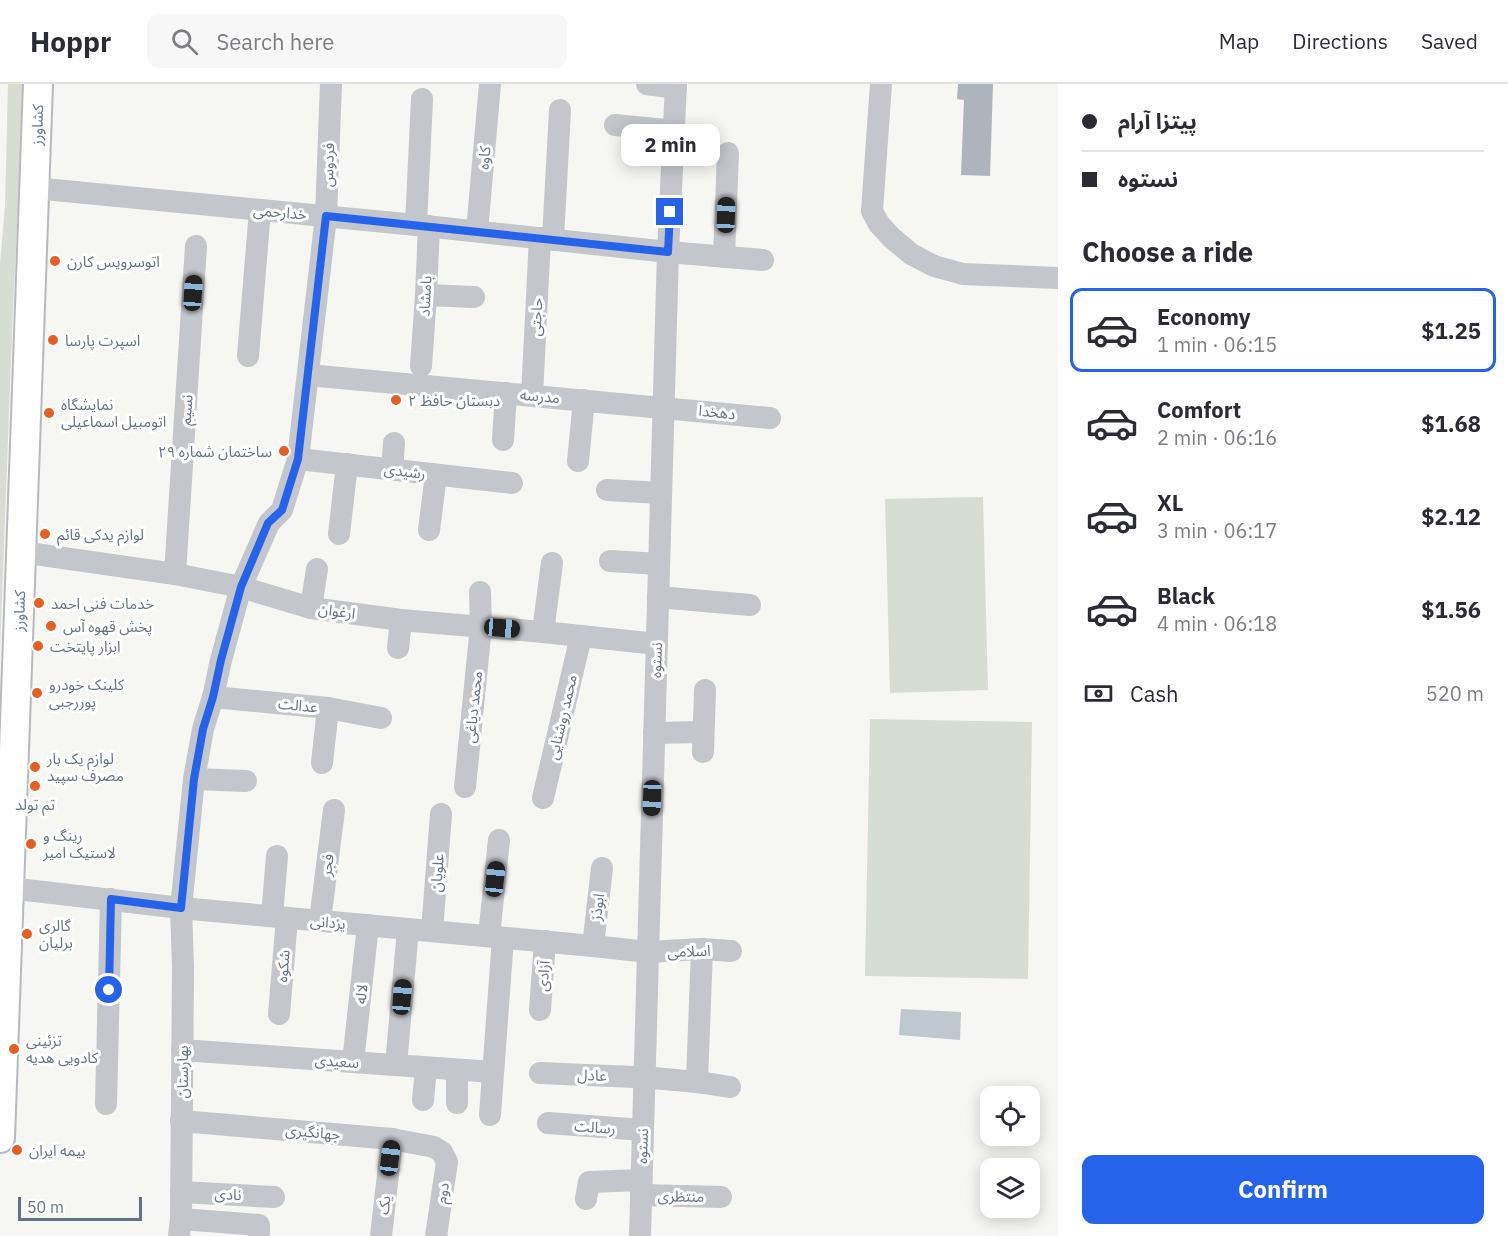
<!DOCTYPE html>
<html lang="en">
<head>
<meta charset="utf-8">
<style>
	body { margin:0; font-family:"IBM Plex Sans","Noto Sans Arabic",sans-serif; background:#f7f7f7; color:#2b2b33; height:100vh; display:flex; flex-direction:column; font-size:22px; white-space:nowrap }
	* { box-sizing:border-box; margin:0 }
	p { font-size:20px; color:#7c7c81 }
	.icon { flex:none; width:33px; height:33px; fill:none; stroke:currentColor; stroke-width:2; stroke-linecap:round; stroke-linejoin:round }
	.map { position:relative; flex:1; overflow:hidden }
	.panel { display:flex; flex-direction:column; background:#fff; width:450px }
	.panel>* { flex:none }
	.guide { display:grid; align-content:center; height:132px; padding:0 24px; background:#fff }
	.tools { position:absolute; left:980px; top:1002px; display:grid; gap:12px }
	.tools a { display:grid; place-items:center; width:60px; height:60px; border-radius:12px; background:#fff; box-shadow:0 3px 15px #0003; font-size:30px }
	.scale { position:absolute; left:18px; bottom:15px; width:124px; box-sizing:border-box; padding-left:6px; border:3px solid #647384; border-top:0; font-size:16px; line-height:21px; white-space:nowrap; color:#647384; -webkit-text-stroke:4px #fff; paint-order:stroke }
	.end { position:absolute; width:27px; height:27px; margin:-14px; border:8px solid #2563eb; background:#fff; box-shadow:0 0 0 3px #fff }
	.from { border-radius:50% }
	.bubble { position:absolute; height:42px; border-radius:12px; background:#fff; box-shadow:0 3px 15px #0003; font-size:20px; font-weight:700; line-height:42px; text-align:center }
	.car { position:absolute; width:18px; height:36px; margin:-18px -9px; border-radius:8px; box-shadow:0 0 4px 2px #0007; background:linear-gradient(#222 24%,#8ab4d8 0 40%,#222 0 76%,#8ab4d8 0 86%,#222 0) }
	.guide b { display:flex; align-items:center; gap:21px; height:57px; font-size:22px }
	.guide b+b { border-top:2px solid #e1e1e2 }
	.guide i { width:15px; height:15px; background:#2b2b33 }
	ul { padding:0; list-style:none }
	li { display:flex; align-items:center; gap:18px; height:84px; margin:0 12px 9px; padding:0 12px; border:3px solid transparent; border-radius:12px }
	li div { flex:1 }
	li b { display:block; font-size:22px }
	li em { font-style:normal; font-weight:700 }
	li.current { border-color:#2563eb }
	li>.icon { width:54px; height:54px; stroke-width:1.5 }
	h2 { padding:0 24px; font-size:27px; line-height:72px }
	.pay { display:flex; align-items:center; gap:15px; height:66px; padding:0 24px; font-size:22px }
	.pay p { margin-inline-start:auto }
	.cta { display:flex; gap:12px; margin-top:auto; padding:12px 24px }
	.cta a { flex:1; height:69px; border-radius:12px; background:#2563eb; color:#fff; font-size:24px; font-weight:700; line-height:69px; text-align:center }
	header { display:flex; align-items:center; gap:36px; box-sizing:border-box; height:84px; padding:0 30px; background:#fff; border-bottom:2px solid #e1e1e2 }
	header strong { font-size:28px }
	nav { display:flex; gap:33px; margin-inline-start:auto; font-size:21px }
	.search { width:420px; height:54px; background:#f7f7f7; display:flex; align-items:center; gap:15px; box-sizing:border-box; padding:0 21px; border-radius:12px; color:#7c7c81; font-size:22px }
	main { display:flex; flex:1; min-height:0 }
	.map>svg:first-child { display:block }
	.green { fill:#d6ddd3 }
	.water { fill:#bec8ce }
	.building { fill:#aeb4bb }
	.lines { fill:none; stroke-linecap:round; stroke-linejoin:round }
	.major-casing { stroke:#b6babe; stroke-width:32 }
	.minor { stroke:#c3c6ca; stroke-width:22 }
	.major { stroke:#fff; stroke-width:28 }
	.route { stroke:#2563eb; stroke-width:8 }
	.poi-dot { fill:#e75e21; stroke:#fff; stroke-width:2 }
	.labels { text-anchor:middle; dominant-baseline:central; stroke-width:6; stroke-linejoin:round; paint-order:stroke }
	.street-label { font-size:15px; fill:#647384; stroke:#fff }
	.poi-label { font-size:15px; fill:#647384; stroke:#fff; text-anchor:start }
</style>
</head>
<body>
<header>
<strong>Hoppr</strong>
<div class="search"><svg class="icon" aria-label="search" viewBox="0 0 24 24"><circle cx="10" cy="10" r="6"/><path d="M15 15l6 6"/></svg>Search here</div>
<nav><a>Map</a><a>Directions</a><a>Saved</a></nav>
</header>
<main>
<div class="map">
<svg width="1058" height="1152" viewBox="0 0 1058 1152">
	<rect width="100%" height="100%" fill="#f6f6f2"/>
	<!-- green -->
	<g class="green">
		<polygon points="8,0 24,0 13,225 0,566 0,181 5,122"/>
		<polygon points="983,413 988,606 890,609 885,415"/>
		<polygon points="870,635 1032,638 1028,895 865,892"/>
	</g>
	<!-- water -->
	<polygon class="water" points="901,925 961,928 960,956 899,951"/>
	<!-- building -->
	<polygon class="building" points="958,0 993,0 990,92 961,91 964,16 957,15"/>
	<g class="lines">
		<!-- major casing -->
		<g class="major-casing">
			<polyline id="major" points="0,1054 38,0"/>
		</g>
		<!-- minor -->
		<g class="minor">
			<polyline points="647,0 676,4"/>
			<polyline points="881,0 872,127 879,140 892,154 911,170 934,182 963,190 1058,194"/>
			<polyline points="615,41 675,47"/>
			<polyline points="34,104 416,141 668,168 763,176"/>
			<polyline points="416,141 422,15"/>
			<polyline points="477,147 490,0"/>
			<polyline points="553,155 560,26"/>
			<polyline points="724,173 728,69"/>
			<polyline points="426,211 474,213"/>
			<polyline points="248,272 260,126"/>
			<polyline points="421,282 426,211 429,142"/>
			<polyline points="308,291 770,334"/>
			<polyline points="532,311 540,154"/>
			<polyline points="503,356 506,309"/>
			<polyline points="298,375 512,399"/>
			<polyline points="578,377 584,316"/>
			<polyline points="392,386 394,359"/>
			<polyline points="607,406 661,409"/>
			<polyline points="429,446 436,391"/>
			<polyline points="339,450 347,380"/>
			<polyline points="21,468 175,490 241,503 311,524 401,536 543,548 657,560"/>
			<polyline points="610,477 659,480"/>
			<polyline points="175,490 196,162"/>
			<polyline points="658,513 750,521"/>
			<polyline points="311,524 317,485"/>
			<polyline points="543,548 552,479"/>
			<polyline points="398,564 401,536"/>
			<polyline points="213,613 328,624 322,679"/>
			<polyline points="328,624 381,634"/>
			<polyline points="654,649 703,648"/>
			<polyline points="703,668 705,606"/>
			<polyline points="194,695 246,697"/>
			<polyline points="465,703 481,542 480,508"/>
			<polyline points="543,714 581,552"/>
			<polyline points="9,804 181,824 593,862 648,868 702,865 731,867"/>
			<polyline points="272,832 277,772"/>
			<polyline points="320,837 334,726"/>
			<polyline points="432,847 441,730"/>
			<polyline points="489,852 499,756"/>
			<polyline points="593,862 602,784"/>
			<polyline points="540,926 545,857"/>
			<polyline points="279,930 287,834"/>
			<polyline points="182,966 493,988"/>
			<polyline points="353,978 368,841"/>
			<polyline points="396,981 408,845"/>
			<polyline points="457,986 457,1019"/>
			<path d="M540 989C604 992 667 992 730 1003"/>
			<polyline points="697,997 702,865"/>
			<polyline points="423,1016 426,984"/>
			<polyline points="106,1020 111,815"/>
			<polyline points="490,1031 503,854"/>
			<polyline points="181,1037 392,1055 434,1063 442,1068 447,1078 436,1152"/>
			<polyline points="548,1039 643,1046"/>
			<polyline points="181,1108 274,1113"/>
			<polyline points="641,1111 721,1113"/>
			<polyline points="586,1115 589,1098 641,1096"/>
			<polyline points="181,1135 259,1141 259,1152"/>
			<polyline points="179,1152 181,1135 183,883 181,824 194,695 203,645 213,613 221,576 241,503 269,439 282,426 298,375 326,132 331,0"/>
			<polyline points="381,1152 392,1055"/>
			<polyline points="640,1152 668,168 676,0"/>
		</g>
		<!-- major -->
		<use href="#major" class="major"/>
	</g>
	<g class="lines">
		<!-- route -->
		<polyline class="route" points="109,906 111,815 181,824 194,695 203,645 213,613 221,576 241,503 268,439 282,426 298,375 326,132 668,168 670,128"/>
	</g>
	<!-- markers -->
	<g class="poi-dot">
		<circle cx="55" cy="177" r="6"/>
		<circle cx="53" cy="256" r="6"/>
		<circle cx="396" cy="316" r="6"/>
		<circle cx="49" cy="329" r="6"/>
		<circle cx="284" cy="367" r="6"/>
		<circle cx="45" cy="450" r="6"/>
		<circle cx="39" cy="519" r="6"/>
		<circle cx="51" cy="542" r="6"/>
		<circle cx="38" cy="562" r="6"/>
		<circle cx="37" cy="609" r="6"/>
		<circle cx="35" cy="683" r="6"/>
		<circle cx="35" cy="702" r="6"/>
		<circle cx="31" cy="760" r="6"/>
		<circle cx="27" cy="850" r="6"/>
		<circle cx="14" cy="965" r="6"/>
		<circle cx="17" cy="1066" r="6"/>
	</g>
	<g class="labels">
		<!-- street labels -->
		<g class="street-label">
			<text transform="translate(37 41) rotate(-88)">کشاورز</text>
			<text transform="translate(484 74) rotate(-85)">کاوه</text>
			<text transform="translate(328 81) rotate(-88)">فردوس</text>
			<text transform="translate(280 128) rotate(5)">خدارحمی</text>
			<text transform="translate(425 212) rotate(-87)">بامشاد</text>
			<text transform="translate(536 233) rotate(-87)">حاجتی</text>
			<text transform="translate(540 312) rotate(5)">مدرسه</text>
			<text transform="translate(186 326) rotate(-86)">نسیم</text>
			<text transform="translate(717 328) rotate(6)">دهخدا</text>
			<text transform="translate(405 387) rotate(7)">رشیدی</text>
			<text transform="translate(19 527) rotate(-88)">کشاورز</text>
			<text transform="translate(337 527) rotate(8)">ارغوان</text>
			<text transform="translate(656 576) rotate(-88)">نستوه</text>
			<text transform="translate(298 621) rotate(6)">عدالت</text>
			<text transform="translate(473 623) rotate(-84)">محمد دیاغی</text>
			<text transform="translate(562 633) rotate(-77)">محمد روشنایی</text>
			<text transform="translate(327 781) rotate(-83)">فجر</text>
			<text transform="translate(437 789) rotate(-86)">علویان</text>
			<text transform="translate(597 823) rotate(-83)">ابوذز</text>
			<text transform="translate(328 838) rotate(5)">یزدانی</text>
			<text transform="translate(689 867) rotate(-2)">اسلامی</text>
			<text transform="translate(283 882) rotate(-85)">شکوه</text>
			<text transform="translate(543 892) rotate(-86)">آزادی</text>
			<text transform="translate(361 910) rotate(-84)">لاله</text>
			<text transform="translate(337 977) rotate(4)">سعیدی</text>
			<text transform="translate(182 988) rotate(-90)">بهارستان</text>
			<text transform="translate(592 991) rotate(2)">عادل</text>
			<text transform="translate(595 1043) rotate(4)">رسالت</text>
			<text transform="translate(313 1048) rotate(5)">جهانگیری</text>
			<text transform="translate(642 1062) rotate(-88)">نستوه</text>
			<text transform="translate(442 1109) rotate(-82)">دوم</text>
			<text transform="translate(228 1110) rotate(3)">نادی</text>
			<text transform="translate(681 1112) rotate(1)">منتظری</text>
			<text transform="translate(384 1121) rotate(-83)">یک</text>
		</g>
		<!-- poi labels -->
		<g class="poi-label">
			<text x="67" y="177">اتوسرویس کارن</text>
			<text x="65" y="256">اسپرت پارسا</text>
			<text x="408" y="316">دبستان حافظ ۲</text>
			<text x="61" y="320">نمایشگاه<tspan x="61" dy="17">اتومبیل اسماعیلی</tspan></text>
			<text x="272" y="367" text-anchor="end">ساختمان شماره ۲۹</text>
			<text x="57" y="450">لوازم یدکی قائم</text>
			<text x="51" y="519">خدمات فنی احمد</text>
			<text x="63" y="542">پخش قهوه آس</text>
			<text x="50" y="562">ابزار پایتخت</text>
			<text x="49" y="600">کلینک خودرو<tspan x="49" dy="17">پوررجبی</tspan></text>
			<text x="47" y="674">لوازم یک بار<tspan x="47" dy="17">مصرف سپید</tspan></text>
			<text x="35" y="720" text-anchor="middle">تم تولد</text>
			<text x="43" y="751">رینگ و<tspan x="43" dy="17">لاستیک امیر</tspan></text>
			<text x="39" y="841">گالری<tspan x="39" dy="17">برلیان</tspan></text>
			<text x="26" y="956">تزئینی<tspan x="26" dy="17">کادویی هدیه</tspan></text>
			<text x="29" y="1066">بیمه ایران</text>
		</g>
	</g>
</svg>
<div class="tools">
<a><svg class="icon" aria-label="locate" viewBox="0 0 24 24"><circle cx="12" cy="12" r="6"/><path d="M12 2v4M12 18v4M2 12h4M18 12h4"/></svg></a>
<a><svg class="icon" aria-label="layers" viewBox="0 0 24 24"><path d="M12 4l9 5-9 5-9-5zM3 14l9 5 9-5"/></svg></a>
</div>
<div class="scale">50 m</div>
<i class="end from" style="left:109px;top:906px"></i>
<i class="end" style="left:670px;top:128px"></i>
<div class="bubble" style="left:621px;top:40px;width:99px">2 min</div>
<i class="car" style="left:726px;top:131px;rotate:2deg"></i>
<i class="car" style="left:193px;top:209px;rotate:4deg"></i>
<i class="car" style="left:502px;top:544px;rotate:95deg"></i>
<i class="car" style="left:652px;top:714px;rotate:182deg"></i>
<i class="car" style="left:495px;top:795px;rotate:6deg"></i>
<i class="car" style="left:402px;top:913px;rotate:5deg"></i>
<i class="car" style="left:390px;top:1074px;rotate:7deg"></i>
</div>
<section class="panel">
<div class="guide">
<b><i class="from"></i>پیتزا آرام</b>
<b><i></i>نستوه</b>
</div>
<h2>Choose a ride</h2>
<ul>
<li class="current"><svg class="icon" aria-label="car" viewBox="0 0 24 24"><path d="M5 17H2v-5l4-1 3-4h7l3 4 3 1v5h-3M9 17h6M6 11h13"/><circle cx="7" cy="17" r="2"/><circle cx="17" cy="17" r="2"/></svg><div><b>Economy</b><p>1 min · 06:15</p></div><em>$1.25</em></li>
<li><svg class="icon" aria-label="car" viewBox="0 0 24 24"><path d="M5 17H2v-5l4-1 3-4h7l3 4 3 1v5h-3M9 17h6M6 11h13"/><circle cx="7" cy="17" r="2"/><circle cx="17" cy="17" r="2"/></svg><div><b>Comfort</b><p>2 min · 06:16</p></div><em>$1.68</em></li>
<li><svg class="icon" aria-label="car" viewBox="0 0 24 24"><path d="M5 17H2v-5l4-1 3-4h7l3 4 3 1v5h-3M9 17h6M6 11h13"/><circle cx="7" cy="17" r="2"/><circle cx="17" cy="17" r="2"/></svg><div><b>XL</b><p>3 min · 06:17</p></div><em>$2.12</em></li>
<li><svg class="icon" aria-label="car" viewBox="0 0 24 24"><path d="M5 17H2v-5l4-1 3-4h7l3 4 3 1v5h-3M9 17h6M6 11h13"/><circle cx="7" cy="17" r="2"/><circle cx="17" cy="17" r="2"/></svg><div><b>Black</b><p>4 min · 06:18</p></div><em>$1.56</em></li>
</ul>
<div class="pay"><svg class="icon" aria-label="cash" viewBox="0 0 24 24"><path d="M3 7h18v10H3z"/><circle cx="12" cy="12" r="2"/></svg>Cash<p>520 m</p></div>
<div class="cta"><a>Confirm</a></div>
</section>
</main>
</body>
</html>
